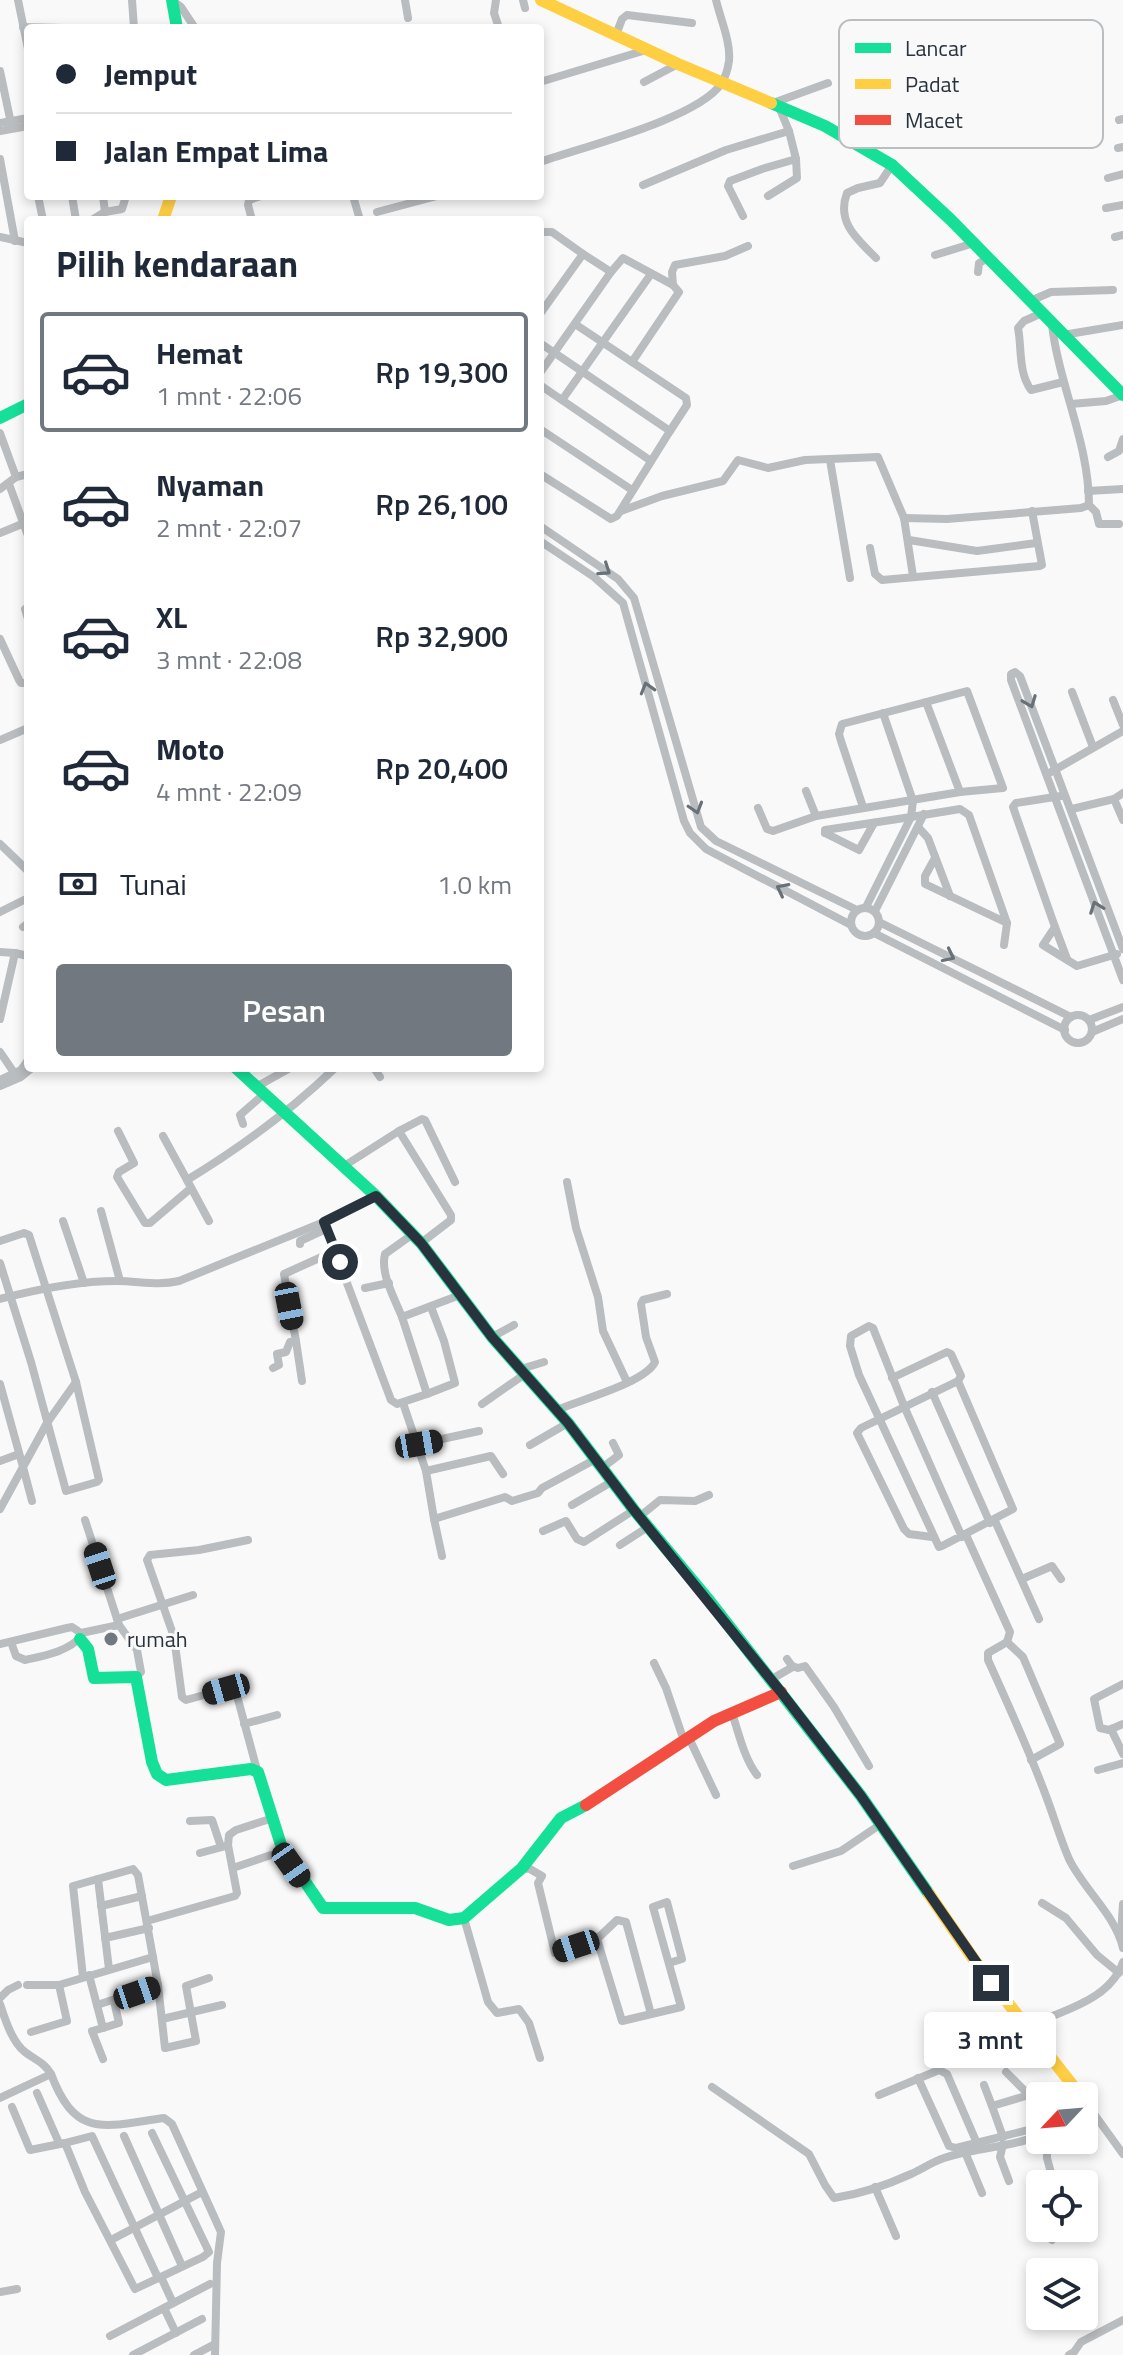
<!DOCTYPE html>
<html lang="id">
<head>
<meta charset="utf-8">
<style>
	body { margin:0; font-family:"Titillium Web",sans-serif; background:#f2f2f3; color:#1f2937; height:100vh; display:flex; flex-direction:column; font-size:30px; white-space:nowrap }
	* { box-sizing:border-box; margin:0 }
	p { font-size:26px; color:#747a83 }
	.icon { flex:none; width:44px; height:44px; fill:none; stroke:currentColor; stroke-width:2; stroke-linecap:round; stroke-linejoin:round }
	.map { position:relative; flex:1; overflow:hidden }
	.side { position:absolute; left:24px; top:216px; width:520px; height:856px; display:flex; flex-direction:column; background:#fff; border-radius:8px; box-shadow:0 4px 12px #0003 }
	.side>* { flex:none }
	.guide { position:absolute; left:24px; top:24px; width:520px; height:176px; border-radius:8px; box-shadow:0 4px 12px #0003; display:grid; align-content:center; height:176px; padding:0 32px; background:#fff }
	.needle { width:52px; rotate:244deg }
	.tools { position:absolute; left:1026px; top:2082px; display:grid; gap:16px }
	.tools a { display:grid; place-items:center; width:72px; height:72px; border-radius:8px; background:#fff; box-shadow:0 4px 12px #0003; font-size:40px }
	.end { position:absolute; width:36px; height:36px; margin:-18px; border:10px solid #28333e; background:#fff; box-shadow:0 0 0 4px #fff }
	.from { border-radius:50% }
	.bubble { position:absolute; height:56px; border-radius:8px; background:#fff; box-shadow:0 4px 12px #0003; font-size:26px; font-weight:600; line-height:56px; text-align:center }
	.car { position:absolute; width:24px; height:48px; margin:-24px -12px; border-radius:10px; box-shadow:0 0 6px 2px #0007; background:linear-gradient(#222 24%,#8ab4d8 0 40%,#222 0 76%,#8ab4d8 0 86%,#222 0) }
	.guide b { display:flex; align-items:center; gap:28px; height:76px; font-size:30px }
	.guide b+b { border-top:2px solid #e0e1e3 }
	.guide i { width:20px; height:20px; background:#1f2937 }
	ul { padding:0; list-style:none }
	li { display:flex; align-items:center; gap:24px; height:120px; margin:0 16px 12px; padding:0 16px; border:4px solid transparent; border-radius:8px }
	li div { flex:1 }
	li b { display:block; font-size:30px }
	li em { font-style:normal; font-weight:600 }
	li.selected { border-color:#71787f }
	li>.icon { width:72px; height:72px; stroke-width:1.5 }
	h2 { padding:0 32px; font-size:36px; line-height:96px }
	.pay { display:flex; align-items:center; gap:20px; height:88px; padding:0 32px; font-size:30px }
	.pay p { margin-inline-start:auto }
	.button { display:flex; gap:16px; margin-top:auto; padding:16px 32px }
	.button a { flex:1; height:92px; border-radius:8px; background:#71787f; color:#fff; font-size:32px; font-weight:600; line-height:92px; text-align:center }
	.map>svg:first-child { display:block }
	.lines { fill:none; stroke-linecap:round; stroke-linejoin:round }
	.street { stroke:#b9bdc0; stroke-width:8 }
	.fast { stroke:#16e098; stroke-width:12 }
	.slow { stroke:#ffcf43; stroke-width:12 }
	.jam { stroke:#f24e42; stroke-width:12 }
	.oneway { stroke:#697178 }
	.route { stroke:#28333e; stroke-width:10 }
	.poi-dot { fill:#71787f; stroke:#f9f9f9; stroke-width:3 }
	.labels { text-anchor:middle; dominant-baseline:central; stroke-width:6; stroke-linejoin:round; paint-order:stroke }
	.poi-label { font-size:22px; fill:#28333e; stroke:#f9f9f9; text-anchor:start }
	.key { fill:#f9f9f9; stroke:#babec1; stroke-width:2 }
	.key-label { font-size:22px; fill:#28333e }
</style>
</head>
<body>
<div class="map">
<svg width="1123" height="2355" viewBox="0 0 1123 2355">
	<rect width="100%" height="100%" fill="#f9f9f9"/>
	<g class="lines">
		<!-- street -->
		<g class="street">
			<polyline points="18,0 28,49"/>
			<polyline points="132,0 134,28"/>
			<polyline points="405,0 408,18"/>
			<polyline points="496,0 494,13 499,28"/>
			<polyline points="523,0 525,8"/>
			<polyline points="173,1 181,7 195,28"/>
			<polyline points="23,27 63,28"/>
			<polyline points="616,35 622,19 627,15 692,23"/>
			<polyline points="0,71 12,128"/>
			<polyline points="540,82 646,50"/>
			<polyline points="644,82 678,64"/>
			<polyline points="773,103 828,83"/>
			<polyline points="1119,120 1123,119"/>
			<polyline points="0,123 28,118"/>
			<polyline points="0,131 28,126"/>
			<polyline points="1118,148 1123,147"/>
			<polyline points="0,159 15,241"/>
			<path d="M540 162C582 147 697 119 721 84 725 78 728 68 729 61 731 42 720 18 716 0"/>
			<polyline points="1108,178 1123,174"/>
			<polyline points="643,185 726,150 789,131"/>
			<polyline points="38,196 43,220"/>
			<polyline points="72,196 76,220"/>
			<polyline points="103,196 105,212"/>
			<polyline points="353,196 360,220"/>
			<polyline points="768,196 797,178 796,159"/>
			<polyline points="1106,208 1123,205"/>
			<polyline points="377,212 437,196"/>
			<polyline points="743,216 728,186 730,181 762,169 796,159 789,131 779,107"/>
			<polyline points="92,220 105,212 122,209 126,196"/>
			<polyline points="252,220 248,205 249,200 261,196"/>
			<polyline points="540,232 552,232 583,254 540,314"/>
			<polyline points="0,237 28,243"/>
			<polyline points="1115,237 1123,235"/>
			<polyline points="935,255 974,243"/>
			<path d="M876 258C857 239 836 222 847 193L858 188 880 183 892 165"/>
			<polyline points="611,272 623,258 673,285 679,292 632,362 686,398 687,405 670,431"/>
			<polyline points="978,272 979,263 989,258"/>
			<polyline points="673,285 672,272 675,265 725,256 748,246"/>
			<polyline points="1030,301 1051,292 1113,290"/>
			<path d="M1042 313 1024 321 1018 328C1022 348 1018 372 1031 390L1063 382"/>
			<polyline points="575,324 632,362"/>
			<polyline points="1063,335 1123,325"/>
			<polyline points="540,343 670,431 617,516 611,519 540,474"/>
			<polyline points="540,373 611,272 583,254"/>
			<polyline points="540,385 651,461"/>
			<polyline points="562,400 651,274"/>
			<polyline points="1071,404 1106,401 1123,395"/>
			<polyline points="540,429 632,490"/>
			<polyline points="0,433 16,477"/>
			<polyline points="1108,457 1119,451 1123,439"/>
			<polyline points="830,460 850,578"/>
			<polyline points="9,484 28,536"/>
			<polyline points="0,489 16,477 28,474"/>
			<polyline points="1088,491 1123,489"/>
			<polyline points="1089,505 1096,512 1099,524 1119,524"/>
			<polyline points="621,511 662,496 723,481 738,460 768,468 805,460 878,457 904,518 913,576"/>
			<path d="M904 518 947 519 1081 508 1089 505C1089 443 1059 385 1052 325"/>
			<polyline points="540,526 618,579 634,598 701,827 716,841 857,910"/>
			<polyline points="0,533 22,524"/>
			<polyline points="909,540 977,551 1036,543"/>
			<polyline points="540,541 594,577 623,603 684,821 690,833 706,849 851,925"/>
			<polyline points="870,548 875,574 882,580 1040,566 1042,565 1032,511"/>
			<polyline points="28,607 25,609 28,619"/>
			<polyline points="0,639 19,680 21,683 28,683"/>
			<polyline points="1072,692 1093,747"/>
			<polyline points="1113,700 1123,725"/>
			<polyline points="926,702 967,691 1003,788 960,792"/>
			<polyline points="883,713 913,801 911,817 960,809 969,815 1007,923"/>
			<polyline points="0,740 28,728"/>
			<polyline points="1051,772 1123,731"/>
			<polyline points="806,791 816,816"/>
			<polyline points="1123,793 1114,799 1123,820"/>
			<polyline points="1061,796 1016,803 1013,807 1055,927 1043,945 1077,966 1117,954"/>
			<polyline points="758,808 767,829 773,831 816,816 960,792 926,702 842,724 839,734 841,741 863,807"/>
			<polyline points="1072,809 1114,799"/>
			<polyline points="918,827 928,838 950,896"/>
			<polyline points="825,833 825,830 911,817"/>
			<polyline points="825,833 859,850 874,823"/>
			<polyline points="0,844 28,871"/>
			<polyline points="935,858 925,876 925,884 1007,923 1004,945"/>
			<polyline points="866,907 911,817"/>
			<circle cx="865" cy="922" r="14"/>
			<polyline points="875,911 924,814"/>
			<polyline points="0,912 28,898"/>
			<polyline points="879,922 1071,1017"/>
			<polyline points="23,927 28,923"/>
			<polyline points="1055,927 1067,959"/>
			<polyline points="874,933 1065,1030"/>
			<polyline points="1123,949 1020,676 1015,672 1011,674 1011,680 1123,980"/>
			<polyline points="0,952 15,953"/>
			<circle cx="1078" cy="1029" r="14"/>
			<polyline points="0,1019 15,953 28,956"/>
			<polyline points="1089,1020 1123,1007"/>
			<polyline points="1092,1032 1123,1019"/>
			<polyline points="0,1052 15,1074"/>
			<polyline points="374,1068 380,1077"/>
			<polyline points="0,1080 21,1070 28,1060"/>
			<polyline points="0,1086 21,1077 32,1068"/>
			<polyline points="256,1087 290,1068"/>
			<polyline points="243,1124 240,1115 264,1094"/>
			<polyline points="118,1131 134,1163 119,1172 117,1177 145,1223 150,1223 191,1188"/>
			<polyline points="399,1131 422,1119 425,1120 455,1182"/>
			<polyline points="163,1136 187,1180"/>
			<polyline points="344,1166 399,1131 451,1215 451,1220 421,1243"/>
			<polyline points="567,1182 576,1228 598,1297 603,1331 627,1382"/>
			<polyline points="101,1211 120,1281"/>
			<polyline points="63,1221 84,1283"/>
			<path d="M209 1221 187 1180C240 1148 290 1111 335 1068"/>
			<polyline points="324,1222 391,1400 397,1404 427,1394"/>
			<polyline points="0,1241 24,1233 29,1235 76,1382 99,1480 97,1482 66,1491 31,1362 0,1263"/>
			<polyline points="300,1244 300,1241 326,1229"/>
			<polyline points="365,1288 389,1283"/>
			<path d="M0 1299C38 1289 78 1281 117 1281 139 1281 158 1286 179 1281L324 1222 376 1196"/>
			<polyline points="431,1307 444,1341 455,1383 427,1394 402,1317 460,1295"/>
			<path d="M402 1317C395 1299 380 1274 385 1254L413 1234"/>
			<polyline points="492,1337 514,1325"/>
			<polyline points="296,1341 302,1381"/>
			<polyline points="273,1368 279,1365 277,1354 286,1352 290,1342 296,1341 284,1274 335,1251"/>
			<polyline points="521,1369 544,1362"/>
			<polyline points="892,1378 947,1352 951,1354 961,1376 958,1381 861,1428 857,1433 904,1529 909,1534 932,1537"/>
			<polyline points="958,1381 1013,1509 942,1546 939,1547 859,1375 850,1346 851,1336 869,1326 873,1328 904,1406 962,1537"/>
			<polyline points="932,1392 990,1523"/>
			<polyline points="403,1403 426,1471 491,1456 503,1474"/>
			<polyline points="482,1404 525,1374"/>
			<path d="M557 1410C579 1400 645 1383 655 1362L646 1337 641 1304 643 1300 667 1294"/>
			<polyline points="419,1444 479,1431"/>
			<polyline points="530,1445 568,1423"/>
			<polyline points="0,1461 19,1454"/>
			<polyline points="602,1468 619,1455 613,1443"/>
			<polyline points="426,1471 434,1519 505,1497 512,1501 538,1493 542,1488 596,1459"/>
			<polyline points="32,1501 23,1467 47,1423 76,1382"/>
			<polyline points="572,1505 613,1481"/>
			<polyline points="0,1509 23,1467 0,1384"/>
			<polyline points="639,1517 660,1500 695,1501 709,1495"/>
			<polyline points="434,1519 442,1556"/>
			<polyline points="995,1521 1039,1619"/>
			<polyline points="543,1531 566,1521 577,1539 584,1542 634,1510"/>
			<path d="M966 1535 1010 1632 1007 1642 988 1653V1660C1008 1704 1029 1750 1046 1796 1054 1817 1060 1838 1069 1859 1084 1890 1115 1914 1123 1948"/>
			<polyline points="248,1540 199,1550 150,1555 147,1560 174,1637 182,1697 186,1700 226,1689 236,1692 257,1770"/>
			<polyline points="620,1545 648,1527"/>
			<polyline points="1022,1579 1052,1566 1061,1579"/>
			<polyline points="117,1619 193,1595"/>
			<polyline points="119,1625 137,1650 141,1672 136,1677"/>
			<path d="M11 1642 16 1656 25 1660C43 1656 70 1651 81 1636"/>
			<polyline points="1007,1642 1023,1657 1060,1744 1031,1760"/>
			<polyline points="0,1644 67,1628 72,1627 81,1633 119,1625 85,1520"/>
			<polyline points="654,1663 666,1688 683,1738 689,1738 716,1795"/>
			<polyline points="792,1666 798,1668 805,1666 834,1707 869,1766"/>
			<polyline points="770,1680 791,1668 792,1666 787,1659"/>
			<polyline points="1123,1684 1094,1699 1100,1728 1109,1730 1123,1724"/>
			<path d="M732 1713C739 1734 744 1758 757 1775"/>
			<polyline points="244,1724 277,1715"/>
			<polyline points="1111,1729 1123,1754"/>
			<polyline points="1098,1770 1123,1763"/>
			<polyline points="190,1821 212,1820 221,1847"/>
			<polyline points="200,1853 226,1846"/>
			<polyline points="793,1866 841,1851 881,1824"/>
			<polyline points="233,1868 271,1855"/>
			<polyline points="522,1868 530,1869 542,1876 538,1883 555,1953 597,1939 617,1920 626,1922 651,2014"/>
			<polyline points="98,1879 109,1969"/>
			<polyline points="1042,1903 1066,1918 1097,1955 1119,1973"/>
			<polyline points="101,1906 142,1896"/>
			<polyline points="464,1918 488,2002 497,2013 519,2009 529,2023 540,2058"/>
			<polyline points="147,1921 235,1896 237,1893 228,1845 229,1835 236,1830 273,1818"/>
			<polyline points="1121,1934 1123,1904"/>
			<polyline points="105,1938 149,1928"/>
			<polyline points="597,1939 622,2021 681,2007 653,1907 667,1902 682,1959 669,1963"/>
			<polyline points="89,1975 103,2028 119,2023 114,2001"/>
			<polyline points="83,1977 73,1886 133,1869 138,1875 158,1985 165,2048 196,2041 186,1986 209,1978"/>
			<polyline points="27,1985 59,1985"/>
			<polyline points="0,1998 8,1990 18,1985"/>
			<path d="M0 2004C5 2019 12 2042 25 2052 35 2060 44 2062 51 2074L0 2098"/>
			<polyline points="97,2005 158,1985"/>
			<polyline points="162,2019 222,2005"/>
			<path d="M1025 2027C1059 2012 1110 2001 1123 1962"/>
			<polyline points="103,2028 92,2031 103,2059"/>
			<polyline points="31,2032 67,2021 59,1985 153,1957"/>
			<polyline points="1006,2072 1029,2095"/>
			<path d="M51 2074C76 2140 105 2126 164 2118L172 2124 221 2232 217 2263 215 2355"/>
			<polyline points="918,2078 949,2146 956,2148 1040,2127"/>
			<polyline points="984,2085 992,2106"/>
			<path d="M712 2087 809 2154 825 2185 834 2198C861 2194 887 2185 911 2174 922 2169 932 2162 944 2158 976 2147 1010 2148 1040 2135"/>
			<polyline points="37,2093 59,2143"/>
			<polyline points="879,2095 939,2070 947,2074 976,2141"/>
			<polyline points="1084,2100 1123,2154"/>
			<polyline points="12,2107 30,2150 65,2143 85,2192 135,2289 203,2257 209,2252 152,2133"/>
			<polyline points="124,2136 182,2266"/>
			<polyline points="1003,2137 992,2106 1029,2095 1040,2107"/>
			<polyline points="1047,2140 1047,2158 1054,2184"/>
			<polyline points="65,2143 92,2136 158,2278"/>
			<polyline points="1003,2144 1000,2157 1009,2181"/>
			<polyline points="965,2152 982,2193"/>
			<polyline points="875,2187 896,2236"/>
			<polyline points="111,2240 202,2192"/>
			<polyline points="1052,2240 1058,2228"/>
			<polyline points="161,2277 173,2303"/>
			<polyline points="0,2292 17,2289"/>
			<polyline points="164,2308 176,2333"/>
			<polyline points="110,2336 210,2284"/>
			<polyline points="133,2355 202,2319"/>
			<polyline points="194,2355 215,2344"/>
			<polyline points="1069,2355 1074,2352 1081,2342 1123,2320"/>
		</g>
		<!-- fast -->
		<g class="fast">
			<polyline points="172,0 177,28"/>
			<polyline points="771,103 825,126 892,165 951,220 1123,395"/>
			<polyline points="0,418 28,404"/>
			<polyline points="236,1068 376,1196 421,1243 492,1337 568,1423 634,1510 708,1599 861,1796 929,1894"/>
			<polyline points="80,1639 88,1649 94,1678 136,1677 152,1762 157,1774 166,1780 251,1769 258,1772 282,1848 323,1908 415,1908 449,1920 464,1918 522,1868 561,1818 586,1805"/>
		</g>
		<!-- slow -->
		<g class="slow">
			<polyline points="541,0 678,64 771,103"/>
			<polyline points="163,220 171,196"/>
			<polyline points="929,1894 975,1961 1081,2096"/>
		</g>
		<!-- jam -->
		<polyline class="jam" points="586,1805 714,1721 781,1692"/>
	</g>
	<!-- one-way arrows -->
	<defs><path id="oneway-chevron" d="M-2-3.5L2.5 0L-2 3.5" fill="none" stroke-width="1.6" stroke-linecap="round" stroke-linejoin="round" transform="scale(2)"/></defs>
	<g class="oneway">
		<use href="#oneway-chevron" transform="translate(605 570) rotate(34)"/>
		<use href="#oneway-chevron" transform="translate(647 688) rotate(-106)"/>
		<use href="#oneway-chevron" transform="translate(1030 702) rotate(69)"/>
		<use href="#oneway-chevron" transform="translate(696 808) rotate(73)"/>
		<use href="#oneway-chevron" transform="translate(782 889) rotate(-153)"/>
		<use href="#oneway-chevron" transform="translate(1096 907) rotate(-110)"/>
		<use href="#oneway-chevron" transform="translate(949 956) rotate(26)"/>
	</g>
	<g class="lines">
		<!-- route -->
		<polyline class="route" points="340,1262 324,1222 376,1196 421,1243 492,1337 568,1423 634,1510 781,1692 861,1796 991,1983"/>
	</g>
	<!-- markers -->
	<circle class="poi-dot" cx="111" cy="1639" r="8"/>
	<g class="labels">
		<!-- poi labels -->
		<g class="poi-label">
			<text x="127" y="1639">rumah</text>
		</g>
	</g>
	<!-- legend -->
	<rect x="839" y="20" width="264" height="128" rx="12" class="key"/>
	<rect x="855" y="43" width="36" height="10" fill="#16e098"/>
	<rect x="855" y="79" width="36" height="10" fill="#ffcf43"/>
	<rect x="855" y="115" width="36" height="10" fill="#f24e42"/>
	<g class="key-label">
		<text x="905" y="56">Lancar</text>
		<text x="905" y="92">Padat</text>
		<text x="905" y="128">Macet</text>
	</g>
</svg>
<div class="tools">
<a><svg class="needle" viewBox="-14 -14 28 28"><path d="M0-13l5 13h-10z" fill="#e53935"/><path d="M0 13l5-13h-10z" fill="#747a83"/></svg></a>
<a><svg class="icon" aria-label="locate" viewBox="0 0 24 24"><circle cx="12" cy="12" r="6"/><path d="M12 2v4M12 18v4M2 12h4M18 12h4"/></svg></a>
<a><svg class="icon" aria-label="layers" viewBox="0 0 24 24"><path d="M12 4l9 5-9 5-9-5zM3 14l9 5 9-5"/></svg></a>
</div>
<i class="end from" style="left:340px;top:1262px"></i>
<i class="end" style="left:991px;top:1983px"></i>
<div class="bubble" style="left:924px;top:2012px;width:132px">3 mnt</div>
<i class="car" style="left:289px;top:1306px;rotate:169deg"></i>
<i class="car" style="left:419px;top:1444px;rotate:80deg"></i>
<i class="car" style="left:100px;top:1566px;rotate:342deg"></i>
<i class="car" style="left:226px;top:1689px;rotate:254deg"></i>
<i class="car" style="left:291px;top:1865px;rotate:145deg"></i>
<i class="car" style="left:576px;top:1946px;rotate:252deg"></i>
<i class="car" style="left:137px;top:1993px;rotate:71deg"></i>
<div class="guide">
<b><i class="from"></i>Jemput</b>
<b><i></i>Jalan Empat Lima</b>
</div>
<section class="side">
<h2>Pilih kendaraan</h2>
<ul>
<li class="selected"><svg class="icon" aria-label="car" viewBox="0 0 24 24"><path d="M5 17H2v-5l4-1 3-4h7l3 4 3 1v5h-3M9 17h6M6 11h13"/><circle cx="7" cy="17" r="2"/><circle cx="17" cy="17" r="2"/></svg><div><b>Hemat</b><p>1 mnt · 22:06</p></div><em>Rp 19,300</em></li>
<li><svg class="icon" aria-label="car" viewBox="0 0 24 24"><path d="M5 17H2v-5l4-1 3-4h7l3 4 3 1v5h-3M9 17h6M6 11h13"/><circle cx="7" cy="17" r="2"/><circle cx="17" cy="17" r="2"/></svg><div><b>Nyaman</b><p>2 mnt · 22:07</p></div><em>Rp 26,100</em></li>
<li><svg class="icon" aria-label="car" viewBox="0 0 24 24"><path d="M5 17H2v-5l4-1 3-4h7l3 4 3 1v5h-3M9 17h6M6 11h13"/><circle cx="7" cy="17" r="2"/><circle cx="17" cy="17" r="2"/></svg><div><b>XL</b><p>3 mnt · 22:08</p></div><em>Rp 32,900</em></li>
<li><svg class="icon" aria-label="car" viewBox="0 0 24 24"><path d="M5 17H2v-5l4-1 3-4h7l3 4 3 1v5h-3M9 17h6M6 11h13"/><circle cx="7" cy="17" r="2"/><circle cx="17" cy="17" r="2"/></svg><div><b>Moto</b><p>4 mnt · 22:09</p></div><em>Rp 20,400</em></li>
</ul>
<div class="pay"><svg class="icon" aria-label="cash" viewBox="0 0 24 24"><path d="M3 7h18v10H3z"/><circle cx="12" cy="12" r="2"/></svg>Tunai<p>1.0 km</p></div>
<div class="button"><a>Pesan</a></div>
</section>
</div>
</body>
</html>
